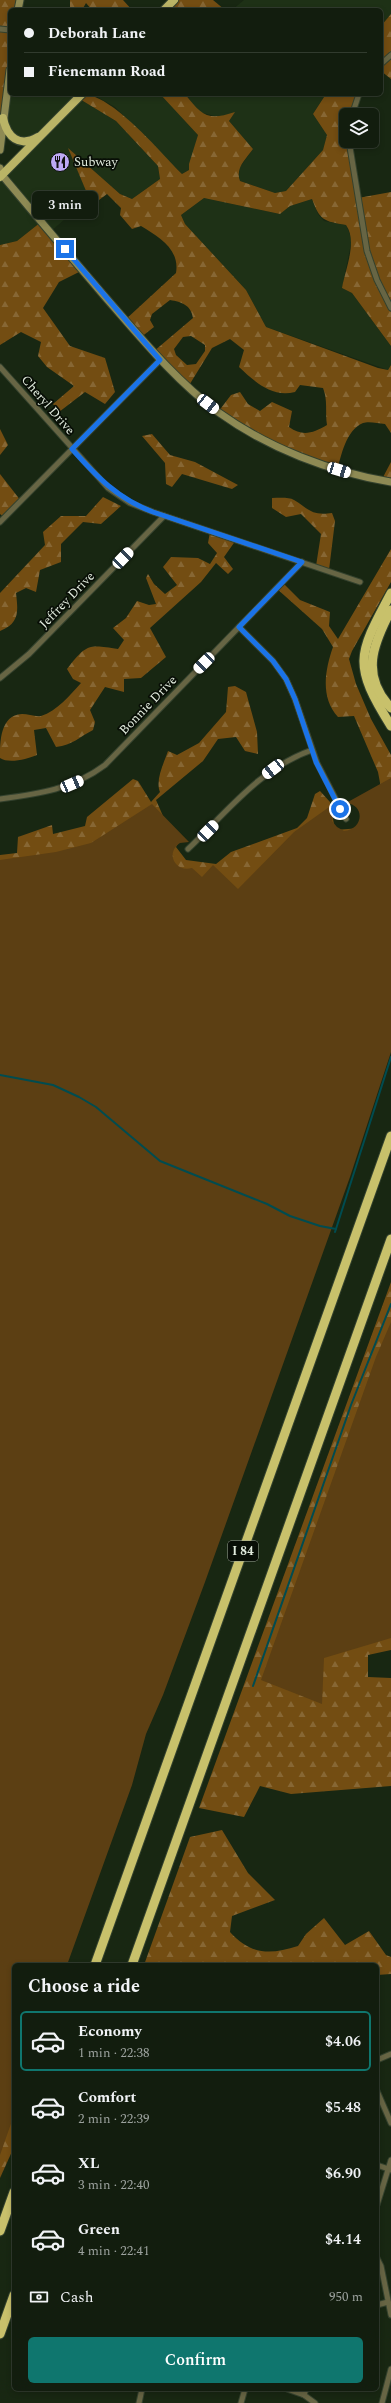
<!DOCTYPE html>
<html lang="en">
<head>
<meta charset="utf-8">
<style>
	body { margin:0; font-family:Spectral,serif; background:#1b2617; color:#f1f3f6; height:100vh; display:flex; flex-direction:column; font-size:15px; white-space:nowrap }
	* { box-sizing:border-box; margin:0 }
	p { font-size:13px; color:#9ca29e }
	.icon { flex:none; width:22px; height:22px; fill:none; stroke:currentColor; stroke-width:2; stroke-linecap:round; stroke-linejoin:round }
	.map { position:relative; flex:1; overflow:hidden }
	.sheet { position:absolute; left:12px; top:1963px; width:367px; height:428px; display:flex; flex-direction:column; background:#121d0e; border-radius:6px; box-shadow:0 2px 6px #0003,0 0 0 1px #313b2e }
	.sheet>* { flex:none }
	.top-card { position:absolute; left:8px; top:8px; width:375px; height:88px; border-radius:6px; box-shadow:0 2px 6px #0003,0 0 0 1px #313b2e; display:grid; align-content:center; height:88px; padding:0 16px; background:#121d0e }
	.controls { position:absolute; left:339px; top:108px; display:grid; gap:8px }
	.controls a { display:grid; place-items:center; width:40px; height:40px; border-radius:6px; background:#121d0e; box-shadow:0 2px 6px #0003,0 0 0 1px #313b2e; font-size:20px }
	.end { position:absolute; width:18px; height:18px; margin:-9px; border:5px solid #1a73e8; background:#fff; box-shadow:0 0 0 2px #fff }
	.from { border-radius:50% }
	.bubble { position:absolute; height:28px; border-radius:6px; background:#121d0e; box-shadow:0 2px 6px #0003,0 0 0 1px #313b2e; font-size:13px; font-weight:600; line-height:28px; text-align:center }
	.car { position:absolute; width:12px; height:24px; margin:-12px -6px; border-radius:5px; box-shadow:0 0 3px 1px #0007; background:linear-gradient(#fff 24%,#345 0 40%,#fff 0 76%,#345 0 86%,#fff 0) }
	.top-card b { display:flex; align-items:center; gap:14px; height:38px; font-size:15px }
	.top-card b+b { border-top:1px solid #313b2e }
	.top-card i { width:10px; height:10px; background:#f1f3f6 }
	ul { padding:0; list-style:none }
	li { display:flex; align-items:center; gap:12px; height:60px; margin:0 8px 6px; padding:0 8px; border:2px solid transparent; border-radius:6px }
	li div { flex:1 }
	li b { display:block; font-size:15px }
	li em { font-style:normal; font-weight:600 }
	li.active { border-color:#0f766e }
	li>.icon { width:36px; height:36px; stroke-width:1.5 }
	h2 { padding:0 16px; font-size:18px; line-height:48px }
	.pay { display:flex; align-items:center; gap:10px; height:44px; padding:0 16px; font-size:15px }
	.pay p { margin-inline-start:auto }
	.primary-button { display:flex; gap:8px; margin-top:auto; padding:8px 16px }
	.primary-button a { flex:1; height:46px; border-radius:6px; background:#0f766e; color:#fff; font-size:16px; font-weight:600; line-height:46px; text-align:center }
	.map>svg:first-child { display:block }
	.built { fill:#1e3116 }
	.forest { fill:url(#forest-firs); fill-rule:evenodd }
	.green { fill:#5c3f13 }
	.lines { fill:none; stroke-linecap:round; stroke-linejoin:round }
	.stream { stroke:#004c50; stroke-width:2 }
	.minor-casing { stroke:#34422e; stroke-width:7 }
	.secondary-casing { stroke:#34422e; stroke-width:9 }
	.trunk-casing { stroke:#34422e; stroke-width:10 }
	.motorway-casing { stroke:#34422e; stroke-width:11 }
	.minor { stroke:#676544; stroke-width:5 }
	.secondary { stroke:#8e8a54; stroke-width:7 }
	.trunk { stroke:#bab466; stroke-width:8 }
	.motorway { stroke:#c8c16b; stroke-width:9 }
	.route { stroke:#1a73e8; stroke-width:5 }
	.labels { text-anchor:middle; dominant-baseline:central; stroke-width:3.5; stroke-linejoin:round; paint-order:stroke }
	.shield { fill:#080e06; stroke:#a0a99c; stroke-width:1 }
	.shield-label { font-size:12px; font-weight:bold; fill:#e1ebdd }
	.poi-label { font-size:13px; fill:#e1ebdd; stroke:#080e06; text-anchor:start }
	.street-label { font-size:13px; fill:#e1ebdd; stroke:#080e06 }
</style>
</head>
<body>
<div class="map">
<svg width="391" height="2403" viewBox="0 0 391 2403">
	<defs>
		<pattern id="forest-firs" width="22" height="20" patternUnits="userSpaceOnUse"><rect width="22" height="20" fill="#734d12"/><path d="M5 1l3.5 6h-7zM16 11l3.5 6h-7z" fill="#876734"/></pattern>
	</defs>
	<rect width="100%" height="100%" fill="#182712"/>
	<!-- built -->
	<g class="built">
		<polygon points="244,0 391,0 391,14 381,26 381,10 232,10"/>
		<polygon points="10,94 82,94 78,98 116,121 158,166 160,179 132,199 120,194 69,149 89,198 50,232 41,222 17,241 0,245 0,177 41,136 22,142 5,127"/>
		<polygon points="92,94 162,96 198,135 189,170 182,174 115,107"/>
		<polygon points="185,94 326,94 313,114 327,135 323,150 286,191 275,193 240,181 238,175 240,167 253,149 229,121 234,113 218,117 199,112"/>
		<polygon points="204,198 280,214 290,206 312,199 318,214 324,221 346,225 352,239 342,288 352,293 391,346 391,365 388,370 266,327 246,290 185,224 181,215"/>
	</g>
	<!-- forest -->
	<g class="forest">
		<polygon points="0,0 20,0 18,10 10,10 10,70 0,150"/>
		<polygon points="70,0 123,0 132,10 92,10 86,3 82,10 70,10"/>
		<polygon points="174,0 213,0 225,10 164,10"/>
		<polygon points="391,14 391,79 381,71 381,26"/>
		<path d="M82 94C112 94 160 152 182 174L189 170V164L198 135 160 94H185C202 116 208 121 235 112L229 121 253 149C246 159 235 168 240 181L275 193 286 191 323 150 327 135 313 114 326 94H359L352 115H346V141H349L358 198 391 192V346L352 293 342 288C345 270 358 241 346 225 324 221 320 221 312 199L290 206 280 214 204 198 181 215 185 224 246 290 266 327 378 368 388 370 391 365V433L385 424C378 423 368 421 363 423 346 430 341 456 337 471L307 460 218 412 231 395 240 392 248 404 260 411 272 402 292 411 289 427C303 437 313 433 327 425 325 412 328 400 323 388L300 385 295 392C272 398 255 382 239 367L244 350 230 339 212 348 188 387 153 352 193 318C191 305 182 302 170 300L152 314 150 320 154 327 140 338 125 320 176 273C180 249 159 237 141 226L132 229 120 215 121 208 107 194 99 200 89 198 68 148 120 194 132 199 160 179 158 166 116 121 78 98ZM191 336 205 345V351L196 364 187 365 176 355 174 349 183 337Z"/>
		<polygon points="41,222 83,270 59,282 43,308 70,346 105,358 115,392 105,404 85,392 59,412 53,404 74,386 47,367 38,356 41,342 21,332 0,345 0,245 17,241"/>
		<polygon points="0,429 8,445 0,455"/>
		<polygon points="152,434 170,455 195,462 238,485 232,489 182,474 172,487 166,484 165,463 142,436"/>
		<polygon points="391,462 391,482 381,481"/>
		<polygon points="0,474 21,501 5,518 0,514"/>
		<path d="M103 497 121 506 101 524 83 522 61 544V562L40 570 36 592 26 588 16 593C18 611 20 623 0 631V593L45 545 43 532 61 516H86Z"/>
		<path d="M272 498C279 498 289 497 294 500 309 509 311 516 332 513L335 521 329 570 316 566 321 534 301 514 286 517 272 508Z"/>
		<path d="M210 532 236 540 224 557 233 569 228 574 216 563 201 582 150 628 166 657 141 678 124 679V692L105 687 90 710 95 722 93 730C79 737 73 745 56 747L46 728 34 730 37 755C27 759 9 764 0 758 0 742 0 715 22 714 28 714 35 717 41 716 57 711 70 695 81 683L73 679 67 669C86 645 87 644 118 649L124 640 113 628 126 618 137 601 149 605 156 604 146 578 148 574 154 584 165 594 177 585 163 567 171 557 198 558 210 564 217 553 208 543Z"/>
		<path d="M391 549V582L352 651 349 659 356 684 371 719 391 755V895L0 1052V855L17 853 18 837 52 825 53 834 85 826 87 817 133 779 138 781 151 802 160 792C155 780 164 763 168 751L177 755 199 743 226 712 228 687 235 686 246 692 257 732 258 754 245 751 236 737 218 739 203 761 156 800 163 816 180 840 176 847 186 860 216 864 231 852 297 828 307 818 315 794 320 791 330 802 335 830 361 828 381 788 378 772 354 716 338 717C320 697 325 670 333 647L322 629 276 588 282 582 300 600 330 612 329 626 338 639Z"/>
		<polygon points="391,1282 391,1650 368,1655 368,1677 391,1678 391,1786 291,1794 260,1786 244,1817 199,1808"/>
		<path d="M222 1830 248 1873 275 1900 232 1916 230 1932C251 1955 270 1955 298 1946L306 1934 324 1918 345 1945 369 1931 386 1955 391 1957V1974L377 1975V1965H144L190 1837Z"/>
		<polygon points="14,1984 14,2147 0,2178 0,1993"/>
	</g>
	<!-- green -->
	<g class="green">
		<path d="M391 778V1052L350 1177 205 1582 163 1695 146 1734 132 1785 67 1965H14V2115L0 2155V860L56 852 91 843 152 804 189 842 180 843C165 853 175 873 192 868L202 877 213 865 238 889 294 832 332 805 335 810 332 821 337 827 344 831C363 830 366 805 346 803Z"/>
		<polygon points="391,1322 391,1638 324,1658 322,1704 261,1680 376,1357"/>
	</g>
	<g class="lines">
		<!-- stream -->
		<g class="stream">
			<polyline points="0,1075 53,1085 79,1097 96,1107 160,1161 267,1204 290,1216 320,1226 336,1229"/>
			<polyline points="335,1232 391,1057"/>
			<polyline points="253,1686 351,1405 391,1304"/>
		</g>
		<!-- minor casing -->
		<g class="minor-casing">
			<g id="minor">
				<polyline points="0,29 10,30"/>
				<polyline points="381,64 391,55"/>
				<polyline points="352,115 359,94"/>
				<polyline points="349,141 367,251 377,280 391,308"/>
				<polyline points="0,367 108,488 130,503 153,512 360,582"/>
				<polyline points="0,522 160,360"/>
				<polyline points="239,627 273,661 286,679 295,699 317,763 346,819"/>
				<polyline points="0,678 29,654 164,516"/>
				<path d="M0 799C39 794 73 789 105 765L302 562"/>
				<path d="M188 849C226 813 260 768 312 750"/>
				<polyline points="377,2060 391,2054"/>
				<polyline points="377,2091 391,2123"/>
				<polyline points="377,2165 391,2170"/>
				<polyline points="377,2205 391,2160"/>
				<polyline points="377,2258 381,2266 391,2315"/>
				<polyline points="377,2305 388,2302"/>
				<polyline points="287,2389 304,2395 315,2403"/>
				<polyline points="304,2395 306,2389"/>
				<polyline points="139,2403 142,2389"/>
				<polyline points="241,2403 245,2389"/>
				<polyline points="382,2403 391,2369"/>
			</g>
		</g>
		<!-- secondary casing -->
		<g class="secondary-casing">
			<g id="secondary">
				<polyline points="18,10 20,0"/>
				<polyline points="0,150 10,70"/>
				<path d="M0 168 2 175C36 216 71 257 106 298 141 338 175 380 218 412 268 448 330 472 391 482"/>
			</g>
		</g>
		<!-- trunk casing -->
		<g class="trunk-casing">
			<g id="trunk">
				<polyline points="164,10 174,0"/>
				<path d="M3 118C7 137 19 148 38 137"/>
				<polyline points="0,177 82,94"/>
			</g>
		</g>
		<!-- motorway casing -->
		<g class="motorway-casing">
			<g id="motorway">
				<path d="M391 593C358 655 352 664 391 726"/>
				<path d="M391 610C373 644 360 675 391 708"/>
				<polyline points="95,1965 391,1136"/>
				<polyline points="132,1965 391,1239"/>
				<polyline points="0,2231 14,2192"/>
				<polyline points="0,2334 14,2295"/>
			</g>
		</g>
		<!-- minor -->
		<use href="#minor" class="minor"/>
		<!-- secondary -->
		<use href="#secondary" class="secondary"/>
		<!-- trunk -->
		<use href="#trunk" class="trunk"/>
		<!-- motorway -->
		<use href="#motorway" class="motorway"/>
	</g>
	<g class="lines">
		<!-- route -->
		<path class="route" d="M65 249 160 360 72 449C96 476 118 499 153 512L302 562 239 627 273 661 286 679 295 699 316 762 340 809"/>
	</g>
	<!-- icons -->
	<defs>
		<g id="restaurant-disc" transform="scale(1)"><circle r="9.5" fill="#bda9f5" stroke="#080e06"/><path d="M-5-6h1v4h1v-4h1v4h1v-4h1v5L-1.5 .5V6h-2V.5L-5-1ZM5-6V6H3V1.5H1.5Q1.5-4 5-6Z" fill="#111"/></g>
	</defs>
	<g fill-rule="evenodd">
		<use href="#restaurant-disc" x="60" y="162"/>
	</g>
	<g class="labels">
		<!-- shield labels -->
		<rect class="shield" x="228" y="1541" width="30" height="20" rx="3"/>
		<g class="shield-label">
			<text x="243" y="1551">I 84</text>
		</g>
		<!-- poi labels -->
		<g class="poi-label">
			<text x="74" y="162">Subway</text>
		</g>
		<!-- street labels -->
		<g class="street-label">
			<text transform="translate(48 405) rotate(49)">Cheryl Drive</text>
			<text transform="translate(67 600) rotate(-46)">Jeffrey Drive</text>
			<text transform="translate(148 705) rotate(-46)">Bonnie Drive</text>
		</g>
	</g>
</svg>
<div class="controls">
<a><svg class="icon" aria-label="layers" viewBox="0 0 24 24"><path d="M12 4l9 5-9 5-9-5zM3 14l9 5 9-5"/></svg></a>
</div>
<i class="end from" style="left:340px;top:809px"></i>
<i class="end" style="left:65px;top:249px"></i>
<div class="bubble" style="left:32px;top:191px;width:66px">3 min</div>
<i class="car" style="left:208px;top:404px;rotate:128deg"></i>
<i class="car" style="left:339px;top:470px;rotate:107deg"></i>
<i class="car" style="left:123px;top:558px;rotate:44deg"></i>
<i class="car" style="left:204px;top:663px;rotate:225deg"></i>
<i class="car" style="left:273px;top:769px;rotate:232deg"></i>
<i class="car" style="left:72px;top:784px;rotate:67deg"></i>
<i class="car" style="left:208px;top:831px;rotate:45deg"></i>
<div class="top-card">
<b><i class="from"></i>Deborah Lane</b>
<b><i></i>Fienemann Road</b>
</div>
<section class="sheet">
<h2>Choose a ride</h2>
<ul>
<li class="active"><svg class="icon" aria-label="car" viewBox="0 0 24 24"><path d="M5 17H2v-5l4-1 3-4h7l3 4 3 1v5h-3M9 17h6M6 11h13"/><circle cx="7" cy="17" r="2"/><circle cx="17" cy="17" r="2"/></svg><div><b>Economy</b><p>1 min · 22:38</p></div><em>$4.06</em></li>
<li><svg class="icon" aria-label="car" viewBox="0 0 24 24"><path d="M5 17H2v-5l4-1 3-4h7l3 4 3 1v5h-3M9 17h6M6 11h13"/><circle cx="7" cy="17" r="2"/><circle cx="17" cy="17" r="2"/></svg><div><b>Comfort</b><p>2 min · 22:39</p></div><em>$5.48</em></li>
<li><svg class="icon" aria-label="car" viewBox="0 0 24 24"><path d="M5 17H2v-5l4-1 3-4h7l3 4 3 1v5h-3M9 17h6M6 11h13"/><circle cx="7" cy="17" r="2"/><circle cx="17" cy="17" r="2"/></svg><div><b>XL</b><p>3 min · 22:40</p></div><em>$6.90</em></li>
<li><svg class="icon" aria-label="car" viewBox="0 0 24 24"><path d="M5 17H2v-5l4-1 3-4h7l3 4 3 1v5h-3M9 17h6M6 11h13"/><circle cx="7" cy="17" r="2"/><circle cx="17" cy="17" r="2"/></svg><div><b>Green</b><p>4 min · 22:41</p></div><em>$4.14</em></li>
</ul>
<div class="pay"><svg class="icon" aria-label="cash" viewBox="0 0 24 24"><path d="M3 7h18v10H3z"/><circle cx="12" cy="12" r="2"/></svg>Cash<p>950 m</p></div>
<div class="primary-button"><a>Confirm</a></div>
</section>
</div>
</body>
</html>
